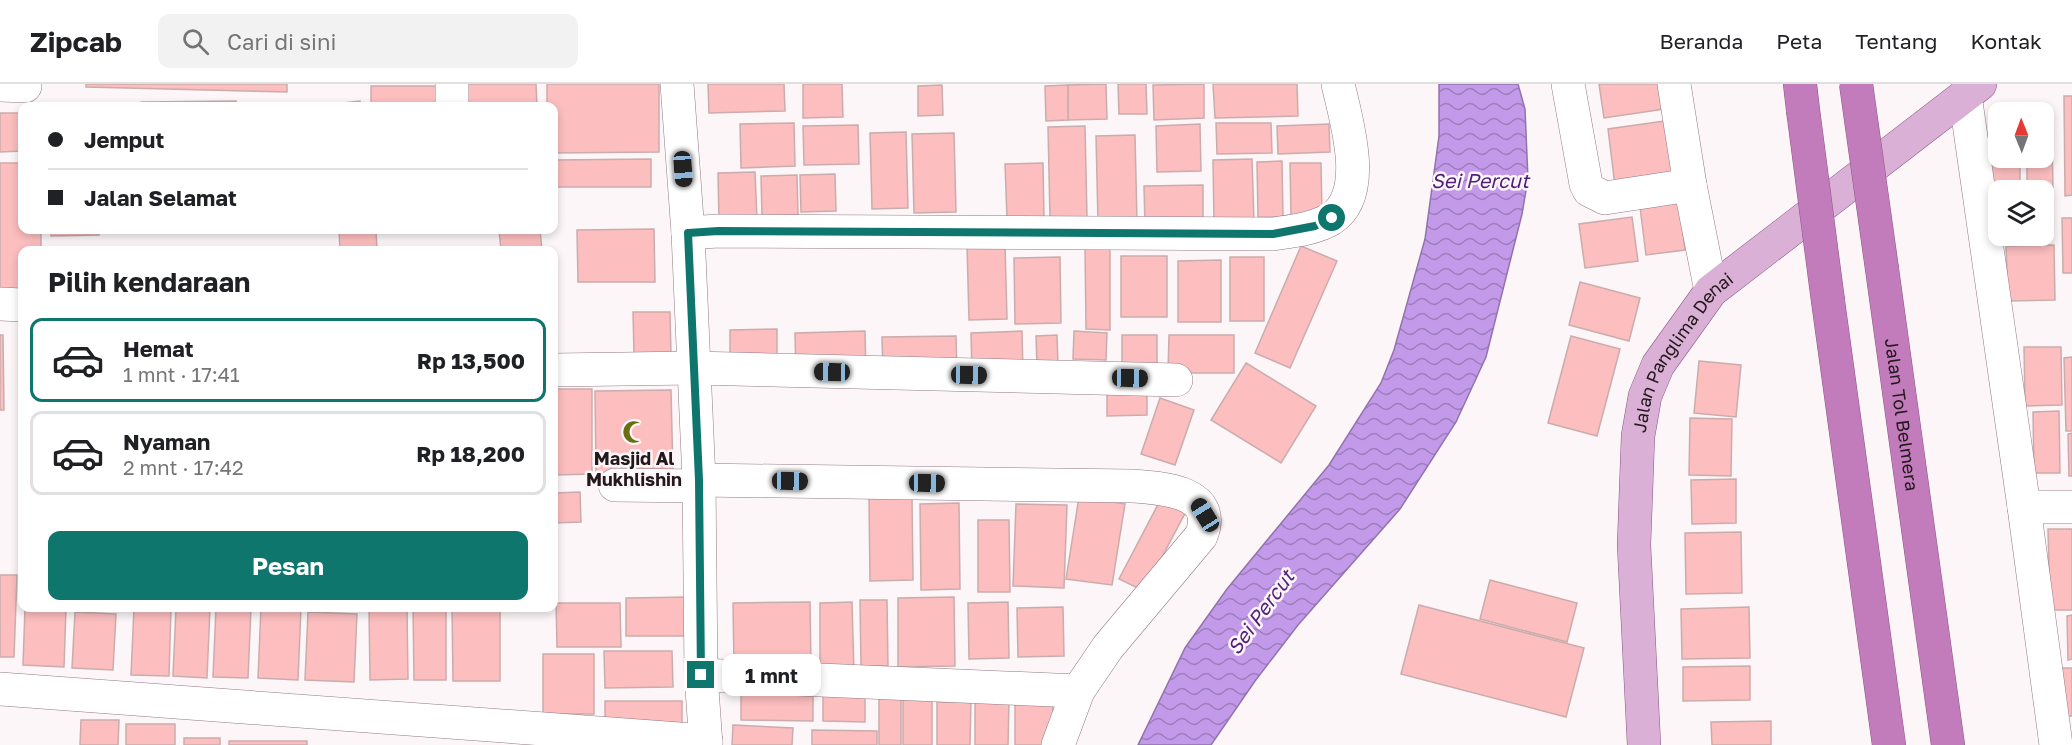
<!DOCTYPE html>
<html lang="id">
<head>
<meta charset="utf-8">
<style>
	body { margin:0; font-family:"Golos Text",sans-serif; background:#f2f2f2; color:#202124; height:100vh; display:flex; flex-direction:column; font-size:22px; white-space:nowrap }
	* { box-sizing:border-box; margin:0 }
	p { font-size:20px; color:#757577 }
	.icon { flex:none; width:33px; height:33px; fill:none; stroke:currentColor; stroke-width:2; stroke-linecap:round; stroke-linejoin:round }
	.map { position:relative; flex:1; overflow:hidden }
	.details { position:absolute; left:18px; top:162px; width:540px; height:366px; display:flex; flex-direction:column; background:#fff; border-radius:12px; box-shadow:0 3px 9px #0003 }
	.details>* { flex:none }
	.banner { position:absolute; left:18px; top:18px; width:540px; height:132px; border-radius:12px; box-shadow:0 3px 9px #0003; display:grid; align-content:center; height:132px; padding:0 30px; background:#fff }
	.needle { width:39px; rotate:359deg }
	.fabs { position:absolute; left:1988px; top:18px; display:grid; gap:12px }
	.fabs a { display:grid; place-items:center; width:66px; height:66px; border-radius:12px; background:#fff; box-shadow:0 3px 9px #0003; font-size:30px }
	.end { position:absolute; width:27px; height:27px; margin:-14px; border:8px solid #0f766e; background:#fff; box-shadow:0 0 0 3px #fff }
	.from { border-radius:50% }
	.bubble { position:absolute; height:42px; border-radius:12px; background:#fff; box-shadow:0 3px 9px #0003; font-size:20px; font-weight:700; line-height:42px; text-align:center }
	.car { position:absolute; width:18px; height:36px; margin:-18px -9px; border-radius:8px; box-shadow:0 0 4px 2px #0007; background:linear-gradient(#222 24%,#8ab4d8 0 40%,#222 0 76%,#8ab4d8 0 86%,#222 0) }
	.banner b { display:flex; align-items:center; gap:21px; height:57px; font-size:22px }
	.banner b+b { border-top:2px solid #e0e0e0 }
	.banner i { width:15px; height:15px; background:#202124 }
	ul { padding:0; list-style:none }
	li { display:flex; align-items:center; gap:18px; height:84px; margin:0 12px 9px; padding:0 18px; border:3px solid #e0e0e0; border-radius:12px }
	li div { flex:1 }
	li b { display:block; font-size:22px }
	li em { font-style:normal; font-weight:700 }
	li.on { border-color:#0f766e }
	li>.icon { width:54px; height:54px; stroke-width:1.5 }
	h2 { padding:0 30px; font-size:27px; line-height:72px }
	.primary-button { display:flex; gap:12px; margin-top:auto; padding:12px 30px }
	.primary-button a { flex:1; height:69px; border-radius:12px; background:#0f766e; color:#fff; font-size:24px; font-weight:700; line-height:69px; text-align:center }
	header { display:flex; align-items:center; gap:36px; box-sizing:border-box; height:84px; padding:0 30px; background:#fff; border-bottom:2px solid #e0e0e0 }
	header strong { font-size:28px }
	nav { display:flex; gap:33px; margin-inline-start:auto; font-size:21px }
	.search { width:420px; height:54px; background:#f2f2f2; display:flex; align-items:center; gap:15px; box-sizing:border-box; padding:0 21px; border-radius:12px; color:#757577; font-size:22px }
	.map>svg:first-child { display:block }
	.water { fill:url(#water-waves); stroke:#9273ac; stroke-width:1.5 }
	.building { fill:#fcbebf; stroke:#cbacac; stroke-width:1.5 }
	.lines { fill:none; stroke-linecap:round; stroke-linejoin:round }
	.street-casing { stroke:#947983; stroke-width:34 }
	.primary-casing { stroke:#8a5883; stroke-width:34 }
	.highway-casing { stroke:#8a5883; stroke-width:34 }
	.street { stroke:#fff; stroke-width:33 }
	.primary { stroke:#dab0d6; stroke-width:33 }
	.highway { stroke:#c27bbb; stroke-width:33 }
	.highway-bridge-casing { stroke:#8a5883; stroke-width:34; stroke-linecap:butt }
	.highway-bridge { stroke:#c27bbb; stroke-width:33 }
	.route { stroke:#0f766e; stroke-width:8 }
	.labels { text-anchor:middle; dominant-baseline:central; stroke-width:5; stroke-linejoin:round; paint-order:stroke }
	.street-label { font-size:18px; fill:#23181c; stroke:#fcf6f8 }
	.poi-label { font-size:18px; font-weight:bold; fill:#23181c; stroke:#fcf6f8 }
	.water-label { font-size:20px; font-style:italic; fill:#531e7a; stroke:#fcf6f8 }
</style>
</head>
<body>
<header>
<strong>Zipcab</strong>
<div class="search"><svg class="icon" aria-label="search" viewBox="0 0 24 24"><circle cx="10" cy="10" r="6"/><path d="M15 15l6 6"/></svg>Cari di sini</div>
<nav><a>Beranda</a><a>Peta</a><a>Tentang</a><a>Kontak</a></nav>
</header>
<div class="map">
<svg width="2072" height="661" viewBox="0 0 2072 661">
	<defs>
		<pattern id="water-waves" width="16" height="10" patternUnits="userSpaceOnUse" patternTransform="scale(1.5)"><rect width="16" height="10" fill="#c29ae9"/><path d="M0 5q4-4 8 0t8 0" fill="none" stroke="#9d7dbc"/></pattern>
	</defs>
	<rect width="100%" height="100%" fill="#fcf6f8"/>
	<!-- water -->
	<polygon class="water" points="1439,0 1518,0 1525,25 1528,95 1522,130 1486,273 1456,338 1400,425 1298,541 1255,597 1211,661 1138,661 1185,564 1227,505 1329,381 1381,299 1394,266 1425,155 1439,52"/>
	<!-- building -->
	<g class="building">
		<polygon points="86,0 287,0 287,8 86,3"/>
		<polygon points="464,0 536,0 537,22 465,22"/>
		<polygon points="547,0 659,0 659,68 554,69 554,22 547,22"/>
		<polygon points="708,0 784,0 785,27 709,29"/>
		<polygon points="803,0 842,0 843,33 803,34"/>
		<polygon points="1106,0 1107,35 1068,36 1068,1"/>
		<polygon points="1118,0 1146,0 1147,30 1119,30"/>
		<polygon points="1204,0 1204,34 1154,36 1153,1"/>
		<polygon points="1213,0 1297,0 1298,32 1215,34"/>
		<polygon points="1599,0 1661,0 1664,25 1604,34"/>
		<polygon points="942,1 943,31 918,32 918,2"/>
		<polygon points="1068,1 1068,36 1046,37 1045,2"/>
		<rect x="371" y="2" width="67" height="20"/>
		<polygon points="2064,12 2072,12 2072,111 2065,112"/>
		<polygon points="236,17 236,22 140,22 141,18"/>
		<polygon points="360,17 361,22 315,22"/>
		<polygon points="0,29 22,29 22,67 0,68"/>
		<polygon points="1671,36 1678,93 1615,102 1608,45"/>
		<polygon points="794,39 795,82 741,84 740,40"/>
		<polygon points="1216,39 1271,39 1272,69 1217,70"/>
		<polygon points="1200,40 1201,87 1157,88 1156,42"/>
		<polygon points="1329,40 1330,68 1278,70 1277,42"/>
		<polygon points="858,41 859,80 804,81 803,42"/>
		<polygon points="1085,42 1087,133 1050,134 1048,43"/>
		<polygon points="1998,46 1998,74 2020,74 2020,104 1991,105 1989,47"/>
		<polygon points="906,48 908,124 872,125 870,49"/>
		<polygon points="954,49 956,128 914,129 912,50"/>
		<polygon points="1135,51 1137,138 1098,138 1096,52"/>
		<polygon points="2043,54 2052,54 2053,103 2027,103 2027,74 2043,74"/>
		<polygon points="651,75 651,103 554,103 554,76"/>
		<polygon points="1252,75 1254,138 1214,138 1213,76"/>
		<polygon points="1282,77 1283,133 1258,133 1257,78"/>
		<polygon points="0,79 22,79 22,146 41,146 41,166 22,166 22,205 0,205"/>
		<polygon points="1043,79 1044,134 1007,135 1005,80"/>
		<polygon points="1290,79 1321,79 1322,129 1291,131"/>
		<polygon points="755,88 757,136 719,136 718,89"/>
		<polygon points="835,90 836,127 801,128 800,91"/>
		<polygon points="797,91 798,131 762,132 761,92"/>
		<polygon points="1203,101 1203,142 1145,143 1144,102"/>
		<rect x="2043" y="115" width="8" height="34"/>
		<polygon points="1679,118 1685,166 1646,171 1640,123"/>
		<polygon points="1632,133 1638,177 1585,184 1579,140"/>
		<polygon points="2062,134 2072,134 2072,189 2063,189"/>
		<polygon points="654,145 655,198 578,198 577,146"/>
		<polygon points="51,146 99,146 99,151 51,152"/>
		<polygon points="339,146 376,146 377,166 340,166"/>
		<polygon points="499,146 540,146 542,166 501,166"/>
		<polygon points="1005,160 1007,235 969,236 967,161"/>
		<polygon points="2054,161 2055,216 2008,217 2006,162"/>
		<polygon points="1301,162 1337,177 1290,284 1255,269"/>
		<polygon points="1085,163 1110,164 1110,246 1086,245"/>
		<rect x="1121" y="172" width="46" height="61"/>
		<polygon points="1060,173 1061,239 1015,240 1014,174"/>
		<rect x="1230" y="173" width="34" height="64"/>
		<polygon points="1221,176 1221,238 1178,238 1178,177"/>
		<polygon points="1580,198 1640,214 1629,257 1569,241"/>
		<polygon points="633,228 670,228 671,271 634,271"/>
		<polygon points="777,245 777,287 730,288 730,246"/>
		<polygon points="865,247 866,289 796,291 795,249"/>
		<polygon points="1022,247 1023,288 972,289 971,249"/>
		<polygon points="1074,247 1107,249 1106,276 1073,275"/>
		<polygon points="0,251 3,251 4,326 0,326"/>
		<polygon points="1057,251 1058,282 1037,283 1036,252"/>
		<rect x="1122" y="251" width="35" height="37"/>
		<polygon points="1169,251 1234,251 1234,289 1168,289"/>
		<polygon points="956,252 957,288 883,290 882,253"/>
		<polygon points="1571,252 1620,265 1597,352 1548,339"/>
		<polygon points="2024,263 2061,263 2062,321 2025,322"/>
		<polygon points="2072,273 2072,347 2066,347 2064,274"/>
		<polygon points="1699,277 1741,281 1736,333 1694,329"/>
		<polygon points="1246,279 1316,322 1281,379 1211,336"/>
		<polygon points="1107,297 1147,298 1147,331 1107,332"/>
		<polygon points="554,305 592,305 592,390 554,391"/>
		<polygon points="671,306 673,389 596,390 595,307"/>
		<polygon points="1160,314 1194,326 1175,381 1141,370"/>
		<polygon points="2059,327 2060,389 2034,389 2033,328"/>
		<polygon points="20,333 22,333 22,409 21,409"/>
		<polygon points="1690,334 1732,335 1731,392 1689,391"/>
		<polygon points="2072,349 2072,392 2069,392 2068,350"/>
		<polygon points="1736,395 1736,439 1692,440 1691,396"/>
		<polygon points="1165,407 1190,420 1144,507 1119,495"/>
		<polygon points="580,408 581,438 554,439 554,409"/>
		<polygon points="912,413 913,496 870,497 869,414"/>
		<polygon points="1079,413 1125,420 1112,501 1066,495"/>
		<polygon points="959,419 960,505 921,506 920,420"/>
		<polygon points="1016,420 1067,421 1064,504 1013,502"/>
		<polygon points="978,436 1009,436 1010,508 978,508"/>
		<polygon points="2048,445 2072,445 2072,526 2050,526"/>
		<polygon points="1741,448 1742,509 1686,510 1685,449"/>
		<polygon points="0,491 17,491 14,573 0,573"/>
		<polygon points="1490,496 1577,519 1567,558 1480,535"/>
		<polygon points="688,513 688,552 626,552 626,514"/>
		<polygon points="954,513 955,582 898,583 898,514"/>
		<polygon points="860,516 887,516 888,582 861,582"/>
		<polygon points="810,518 811,582 734,583 733,519"/>
		<polygon points="852,518 854,589 820,589 820,519"/>
		<polygon points="1008,518 1009,574 969,575 968,519"/>
		<polygon points="556,519 620,519 621,563 557,563"/>
		<polygon points="1419,521 1584,564 1566,633 1401,590"/>
		<polygon points="1063,523 1064,572 1018,573 1017,524"/>
		<polygon points="1749,523 1750,574 1682,575 1681,525"/>
		<polygon points="25,524 66,524 64,583 23,581"/>
		<polygon points="134,524 171,524 169,592 131,591"/>
		<polygon points="176,524 210,524 207,594 173,592"/>
		<polygon points="216,524 251,524 248,594 213,593"/>
		<polygon points="261,524 301,524 298,596 258,594"/>
		<polygon points="369,524 407,524 408,595 370,596"/>
		<polygon points="413,524 446,524 446,596 414,596"/>
		<polygon points="452,524 500,524 500,597 453,597"/>
		<polygon points="75,528 116,530 113,586 72,584"/>
		<polygon points="308,528 357,530 354,598 305,596"/>
		<polygon points="2072,531 2072,575 2068,576 2067,532"/>
		<polygon points="604,567 672,567 673,603 605,604"/>
		<rect x="543" y="570" width="51" height="60"/>
		<polygon points="1750,582 1750,616 1683,617 1683,583"/>
		<polygon points="2056,584 2072,584 2072,632 2057,633"/>
		<polygon points="741,604 813,604 813,637 741,636"/>
		<rect x="879" y="607" width="22" height="54"/>
		<polygon points="823,610 865,610 865,638 823,637"/>
		<polygon points="932,613 932,661 903,661 903,614"/>
		<polygon points="605,617 682,617 682,649 605,650"/>
		<polygon points="971,617 970,661 937,661 937,618"/>
		<polygon points="975,617 1009,617 1008,661 975,661"/>
		<polygon points="1015,617 1053,617 1052,661 1015,661"/>
		<polygon points="81,636 119,636 118,661 80,661"/>
		<polygon points="1771,637 1771,661 1712,661 1711,638"/>
		<rect x="126" y="640" width="49" height="21"/>
		<polygon points="733,641 793,644 792,661 732,661"/>
		<polygon points="812,646 877,647 877,661 812,661"/>
		<rect x="184" y="654" width="36" height="7"/>
		<rect x="229" y="657" width="78" height="4"/>
	</g>
	<g class="lines">
		<!-- street casing -->
		<g class="street-casing">
			<g id="street">
				<polyline points="452,0 452,22"/>
				<polyline points="677,0 688,149 699,396 701,591 706,661"/>
				<polyline points="1568,0 1586,100 1589,106 1605,114 1690,101"/>
				<polyline points="1674,0 1690,101 1711,207"/>
				<polyline points="0,1 25,2"/>
				<polyline points="1965,11 2024,423 2056,661"/>
				<path d="M688 149 718 147 1273 150C1292 147 1314 145 1331 135 1370 110 1346 36 1338 0"/>
				<polyline points="0,220 22,221"/>
				<polyline points="554,286 694,284 1176,296"/>
				<path d="M699 396 1132 402C1162 404 1219 407 1201 452L1108 563 1078 607 1058 661"/>
				<polyline points="615,401 699,402"/>
				<polyline points="2024,423 2072,423"/>
				<polyline points="701,591 1078,607"/>
				<polyline points="0,605 706,657"/>
			</g>
		</g>
		<!-- primary casing -->
		<g class="primary-casing">
			<g id="primary">
				<path id="s1" d="M1644 661 1634 461 1638 352 1645 312 1658 281 1711 207 1980 0"/>
			</g>
		</g>
		<!-- highway casing -->
		<g class="highway-casing">
			<g id="highway">
				<polyline points="1800,0 1803,26"/>
				<path id="s2" d="M1882 185 1948 661"/>
				<polyline points="1828,217 1889,661"/>
			</g>
		</g>
		<!-- street -->
		<use href="#street" class="street"/>
		<!-- primary -->
		<use href="#primary" class="primary"/>
		<!-- highway -->
		<use href="#highway" class="highway"/>
		<!-- highway-bridge casing -->
		<g class="highway-bridge-casing">
			<g id="highway-bridge">
				<polyline points="1856,0 1882,185"/>
				<polyline points="1803,26 1828,217"/>
			</g>
		</g>
		<!-- highway-bridge -->
		<use href="#highway-bridge" class="highway-bridge"/>
	</g>
	<g class="lines">
		<!-- route -->
		<polyline class="route" points="701,591 699,396 688,149 718,147 1273,150 1315,142 1332,134"/>
	</g>
	<!-- icons -->
	<defs>
		<g id="mosque-bare" transform="scale(1.8)"><path d="M3.5-4.9A6 6 0 1 0 3.5 4.9A5 5 0 1 1 3.5-4.9Z" fill="#6a6d11" stroke="#fcf6f8" stroke-width="2.5" paint-order="stroke"/></g>
	</defs>
	<g fill-rule="evenodd">
		<use href="#mosque-bare" x="634" y="348"/>
	</g>
	<g class="labels">
		<!-- street labels -->
		<g class="street-label">
			<text stroke="none"><textPath href="#s1" startOffset="406">Jalan Panglima Denai</textPath></text>
			<text stroke="none"><textPath href="#s2" startOffset="147">Jalan Tol Belmera</textPath></text>
		</g>
		<!-- poi labels -->
		<g class="poi-label">
			<text x="634" y="374">Masjid Al<tspan x="634" dy="21">Mukhlishin</tspan></text>
		</g>
		<!-- water labels -->
		<g class="water-label">
			<text x="1480" y="96">Sei Percut</text>
			<text transform="translate(1260 528) rotate(-54)">Sei Percut</text>
		</g>
	</g>
</svg>
<div class="fabs">
<a><svg class="needle" viewBox="-14 -14 28 28"><path d="M0-13l5 13h-10z" fill="#e53935"/><path d="M0 13l5-13h-10z" fill="#757577"/></svg></a>
<a><svg class="icon" aria-label="layers" viewBox="0 0 24 24"><path d="M12 4l9 5-9 5-9-5zM3 14l9 5 9-5"/></svg></a>
</div>
<i class="end from" style="left:1332px;top:134px"></i>
<i class="end" style="left:701px;top:591px"></i>
<div class="bubble" style="left:722px;top:570px;width:99px">1 mnt</div>
<i class="car" style="left:683px;top:85px;rotate:176deg"></i>
<i class="car" style="left:832px;top:288px;rotate:271deg"></i>
<i class="car" style="left:969px;top:291px;rotate:91deg"></i>
<i class="car" style="left:1130px;top:294px;rotate:91deg"></i>
<i class="car" style="left:790px;top:397px;rotate:91deg"></i>
<i class="car" style="left:927px;top:399px;rotate:91deg"></i>
<i class="car" style="left:1205px;top:431px;rotate:328deg"></i>
<div class="banner">
<b><i class="from"></i>Jemput</b>
<b><i></i>Jalan Selamat</b>
</div>
<section class="details">
<h2>Pilih kendaraan</h2>
<ul>
<li class="on"><svg class="icon" aria-label="car" viewBox="0 0 24 24"><path d="M5 17H2v-5l4-1 3-4h7l3 4 3 1v5h-3M9 17h6M6 11h13"/><circle cx="7" cy="17" r="2"/><circle cx="17" cy="17" r="2"/></svg><div><b>Hemat</b><p>1 mnt · 17:41</p></div><em>Rp 13,500</em></li>
<li><svg class="icon" aria-label="car" viewBox="0 0 24 24"><path d="M5 17H2v-5l4-1 3-4h7l3 4 3 1v5h-3M9 17h6M6 11h13"/><circle cx="7" cy="17" r="2"/><circle cx="17" cy="17" r="2"/></svg><div><b>Nyaman</b><p>2 mnt · 17:42</p></div><em>Rp 18,200</em></li>
</ul>
<div class="primary-button"><a>Pesan</a></div>
</section>
</div>
</body>
</html>
